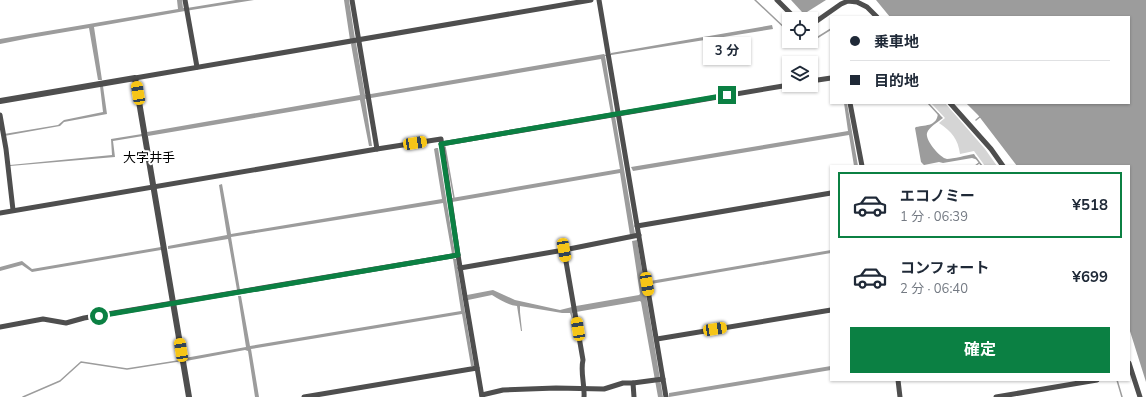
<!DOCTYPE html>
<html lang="ja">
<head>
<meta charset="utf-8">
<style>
	body { margin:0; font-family:"Nunito Sans","Noto Sans JP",sans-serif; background:#f2f2f3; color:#1f2937; height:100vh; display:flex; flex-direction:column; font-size:15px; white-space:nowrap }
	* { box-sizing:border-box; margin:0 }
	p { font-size:13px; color:#747a83 }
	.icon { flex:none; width:22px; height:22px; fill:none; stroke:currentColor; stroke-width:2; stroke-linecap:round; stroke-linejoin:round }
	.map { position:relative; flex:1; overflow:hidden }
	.panel { position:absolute; left:830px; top:165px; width:300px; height:216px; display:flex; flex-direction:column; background:#fff; border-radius:0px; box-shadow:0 1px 3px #0004 }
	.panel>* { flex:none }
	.hud { position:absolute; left:830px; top:16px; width:300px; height:88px; border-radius:0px; box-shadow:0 1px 3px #0004; display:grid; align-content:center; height:88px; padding:0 20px; background:#fff }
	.buttons { position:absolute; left:782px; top:12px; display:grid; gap:8px }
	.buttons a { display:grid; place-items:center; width:36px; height:36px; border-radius:0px; background:#fff; box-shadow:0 1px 3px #0004; font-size:20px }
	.end { position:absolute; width:18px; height:18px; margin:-9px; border:5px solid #0b8043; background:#fff; box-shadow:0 0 0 2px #fff }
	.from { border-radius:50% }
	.bubble { position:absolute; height:28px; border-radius:0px; background:#fff; box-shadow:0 1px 3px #0004; font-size:13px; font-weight:700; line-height:28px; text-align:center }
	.car { position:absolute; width:12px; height:24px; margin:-12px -6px; border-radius:5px; box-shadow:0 0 3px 1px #0007; background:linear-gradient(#f5c518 24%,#345 0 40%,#f5c518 0 76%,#345 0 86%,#f5c518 0) }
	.hud b { display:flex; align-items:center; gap:14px; height:38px; font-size:15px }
	.hud b+b { border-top:1px solid #e0e1e3 }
	.hud i { width:10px; height:10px; background:#1f2937 }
	ul { padding:7px 0 0; list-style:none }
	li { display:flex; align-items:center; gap:12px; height:66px; margin:0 8px 6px; padding:0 12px; border:2px solid transparent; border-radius:0px }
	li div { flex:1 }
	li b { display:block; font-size:15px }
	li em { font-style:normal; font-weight:700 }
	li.current { border-color:#0b8043 }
	li>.icon { width:36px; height:36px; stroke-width:1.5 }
	.primary-button { display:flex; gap:8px; margin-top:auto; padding:8px 20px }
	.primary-button a { flex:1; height:46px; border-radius:0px; background:#0b8043; color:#fff; font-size:16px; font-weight:700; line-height:46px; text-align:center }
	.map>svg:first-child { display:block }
	.green { fill:#d5d5d5 }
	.water { fill:#9c9c9c }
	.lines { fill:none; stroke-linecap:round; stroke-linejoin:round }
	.stream { stroke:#9c9c9c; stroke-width:1.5 }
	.minor { stroke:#4e4e4e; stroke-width:5 }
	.tertiary { stroke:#4e4e4e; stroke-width:6 }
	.route { stroke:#0b8043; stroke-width:5 }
	.labels { text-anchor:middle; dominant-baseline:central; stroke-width:4; stroke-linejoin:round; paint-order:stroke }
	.quarter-label { font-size:13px; fill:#000; stroke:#fff }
</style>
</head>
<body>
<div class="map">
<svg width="1146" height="397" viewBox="0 0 1146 397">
	<rect width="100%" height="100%" fill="#fff"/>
	<!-- green -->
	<path class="green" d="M931 103H945L985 149 997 166H985L974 151 960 154C958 139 952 132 939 123L945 118Z"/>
	<!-- water -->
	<g class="water">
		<polygon points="177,0 182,0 183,8 187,8 236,0 254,0 185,11 94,27 102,80 98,80 89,28 30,38 0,44 0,39 178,9"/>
		<polygon points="344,0 349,0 355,39 354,39 355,43 356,43 365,95 604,54 605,55 611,54 611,53 772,25 773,29 605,56 614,113 611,114 601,59 365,99 372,146 369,146 360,100 148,136 147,132 360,95 351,44 352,43 352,40 350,40"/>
		<polygon points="791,0 826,0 807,12 802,12"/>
		<polygon points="876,0 1146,0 1146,382 1129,328 1129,166 1017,166 978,115 966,103 1129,103 1129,17 890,17"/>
		<polygon points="100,86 103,86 107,114 64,122 60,126 4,136 4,134 58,125 64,120 103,112"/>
		<polygon points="844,103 847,103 858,166 854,166 849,135 633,171 631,167 848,131"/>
		<path d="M938 113 943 118C938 122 929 127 927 133 925 140 940 158 947 159 953 159 967 155 974 154L978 160 972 158 943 163 939 162 924 165 921 162 915 128 916 127C927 125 937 126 938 113Z"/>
		<polygon points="615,116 635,234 630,235 620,173 452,202 452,198 620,169 611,117"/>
		<polygon points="142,134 143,136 113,141 115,157 10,166 10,165 112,155 111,139"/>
		<polygon points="436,148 438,148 455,254 452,254 443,203 231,237 240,290 237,290 228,239 168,249 168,246 227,235 219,185 222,184 231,234 442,199 434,149"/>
		<path d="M637 240 663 397H658L641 302 640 301 576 312 572 313 573 318 572 319 570 313H562L520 306V312L522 331H521L517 306C508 305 500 300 492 295L468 300 467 295 493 290 515 300 560 310 576 306 639 295 640 294 632 241Z"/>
		<polygon points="161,247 161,250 32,272 22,265 0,271 0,267 22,261 32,269"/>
		<polygon points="831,250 831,253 651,284 650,281"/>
		<polygon points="453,259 456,259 474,366 471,366 462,314 251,349 259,397 255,397 248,351 245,350 186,361 185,358 246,347 238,296 241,296 250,346 461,311"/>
		<polygon points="831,366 831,370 669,397 669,393"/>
	</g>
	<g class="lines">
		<!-- stream -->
		<g class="stream">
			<polyline points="755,0 789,32"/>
			<polyline points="811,39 815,39 831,29"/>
			<polyline points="928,103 939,115"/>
			<polyline points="976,120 981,116"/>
			<polyline points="445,147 454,198"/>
			<polyline points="976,158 982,166"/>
			<polyline points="975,166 979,163"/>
			<polyline points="1117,380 1122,397"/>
			<polyline points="23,397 60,381 81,362 127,369 178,361"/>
		</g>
		<!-- minor -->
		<g class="minor">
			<polyline points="185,0 197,67"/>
			<polyline points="352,0 377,149"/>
			<polyline points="599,0 666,397"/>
			<polyline points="777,0 796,19"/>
			<polyline points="811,25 841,4 848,1 857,2 867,7 877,17"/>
			<polyline points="135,78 591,0"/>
			<polyline points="811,81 831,78"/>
			<polyline points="850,103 862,166"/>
			<polyline points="950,103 991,149 1003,166"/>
			<polyline points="0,115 6,149 13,210"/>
			<polyline points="441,144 789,85"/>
			<polyline points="0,213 377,149 441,139 458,255 482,397"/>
			<polyline points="637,226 831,193"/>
			<path d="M564 250 583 360C580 372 585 385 584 397"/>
			<polyline points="460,268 564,250 639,235"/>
			<polyline points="0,327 43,319 66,323 84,318 458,255"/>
			<polyline points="657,339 831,310"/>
			<polyline points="1129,363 1140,397"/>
			<polyline points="898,380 900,397"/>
			<polyline points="633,383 634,397"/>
			<polyline points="482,395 503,390 556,388 604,389 623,383 633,383 663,379"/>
			<polyline points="304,397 477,368"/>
			<polyline points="996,397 1097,380"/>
		</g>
		<!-- tertiary -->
		<polyline class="tertiary" points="0,101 135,78 189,397"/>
	</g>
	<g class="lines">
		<!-- route -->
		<polyline class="route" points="99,316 458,255 441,144 727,95"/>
	</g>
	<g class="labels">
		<!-- quarter labels -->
		<g class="quarter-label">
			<text x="149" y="158">大字井手</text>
		</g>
	</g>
</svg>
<div class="buttons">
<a><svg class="icon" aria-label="locate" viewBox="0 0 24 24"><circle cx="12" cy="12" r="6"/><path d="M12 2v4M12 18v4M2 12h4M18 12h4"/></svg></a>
<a><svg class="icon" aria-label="layers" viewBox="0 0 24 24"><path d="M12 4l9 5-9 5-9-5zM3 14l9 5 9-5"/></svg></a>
</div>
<i class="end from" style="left:99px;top:316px"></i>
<i class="end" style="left:727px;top:95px"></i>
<div class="bubble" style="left:703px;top:37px;width:48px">3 分</div>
<i class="car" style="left:138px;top:93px;rotate:351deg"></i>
<i class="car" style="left:415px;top:143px;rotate:81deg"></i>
<i class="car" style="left:564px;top:250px;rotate:170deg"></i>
<i class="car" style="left:647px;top:284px;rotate:170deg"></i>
<i class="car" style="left:578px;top:329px;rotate:351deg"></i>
<i class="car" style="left:715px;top:329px;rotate:81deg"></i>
<i class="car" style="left:181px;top:350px;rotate:351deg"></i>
<div class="hud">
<b><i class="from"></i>乗車地</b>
<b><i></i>目的地</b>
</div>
<section class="panel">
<ul>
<li class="current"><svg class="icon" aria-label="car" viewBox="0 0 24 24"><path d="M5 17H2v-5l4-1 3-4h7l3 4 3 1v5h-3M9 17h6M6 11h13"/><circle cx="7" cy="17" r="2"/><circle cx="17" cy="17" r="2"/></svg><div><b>エコノミー</b><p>1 分 · 06:39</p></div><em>¥518</em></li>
<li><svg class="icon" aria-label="car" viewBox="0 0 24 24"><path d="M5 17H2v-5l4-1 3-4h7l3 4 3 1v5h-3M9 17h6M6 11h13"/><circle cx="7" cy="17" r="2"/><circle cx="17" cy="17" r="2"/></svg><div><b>コンフォート</b><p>2 分 · 06:40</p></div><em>¥699</em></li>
</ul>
<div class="primary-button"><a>確定</a></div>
</section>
</div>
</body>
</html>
